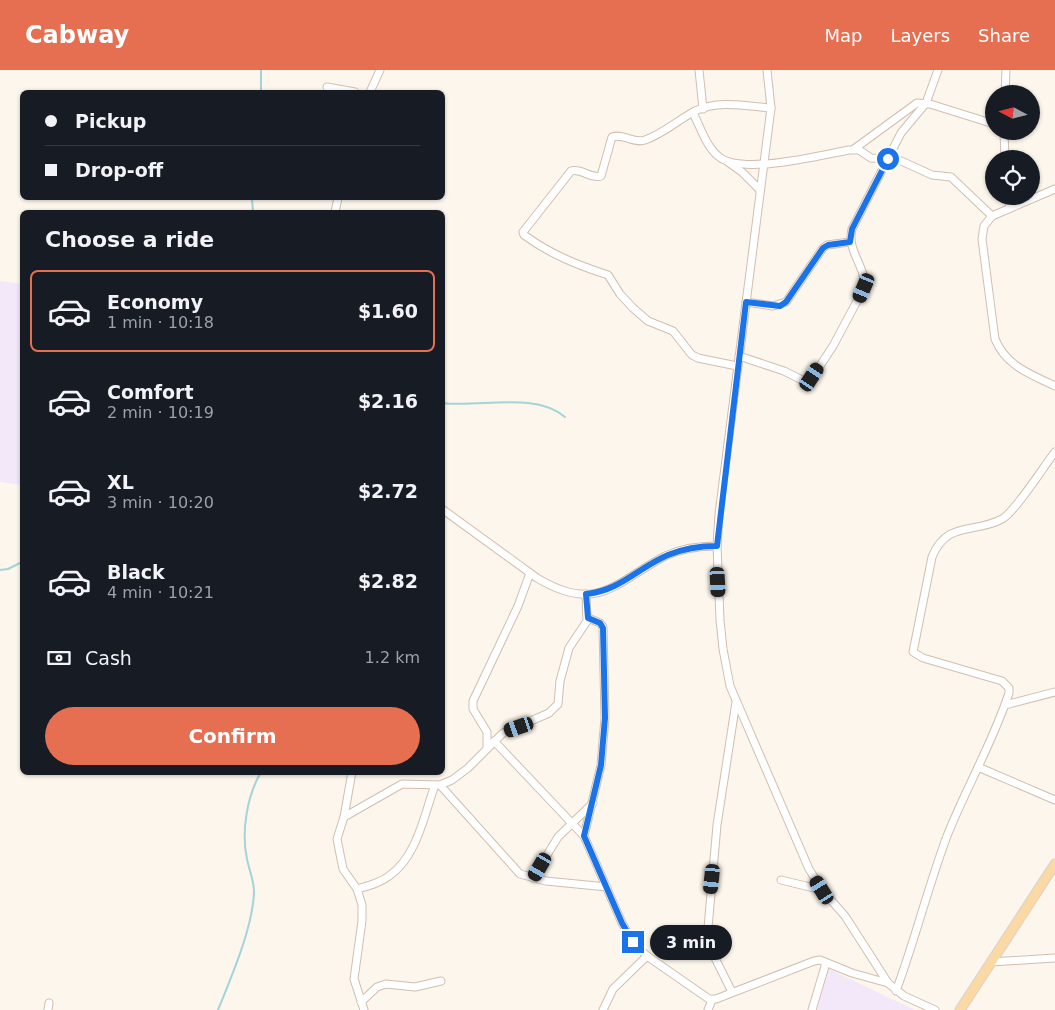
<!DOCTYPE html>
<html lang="en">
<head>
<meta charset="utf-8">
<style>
	body { margin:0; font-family:"DejaVu Sans",sans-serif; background:#20242c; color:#f1f3f6; height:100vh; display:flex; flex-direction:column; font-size:19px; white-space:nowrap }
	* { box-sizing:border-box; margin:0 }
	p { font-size:16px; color:#9ea1a6 }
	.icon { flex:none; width:28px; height:28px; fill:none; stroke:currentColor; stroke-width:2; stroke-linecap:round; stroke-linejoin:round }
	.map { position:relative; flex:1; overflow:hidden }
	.drawer { position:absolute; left:20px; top:140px; width:425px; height:565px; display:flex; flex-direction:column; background:#171b24; border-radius:8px; box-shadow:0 1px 4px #0004 }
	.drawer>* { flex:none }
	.guide { position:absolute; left:20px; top:20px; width:425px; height:110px; border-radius:8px; box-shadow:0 1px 4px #0004; display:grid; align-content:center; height:110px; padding:0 25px; background:#171b24 }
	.needle { width:32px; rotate:277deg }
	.fabs { position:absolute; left:985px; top:15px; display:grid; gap:10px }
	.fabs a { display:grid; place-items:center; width:55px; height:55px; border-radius:50%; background:#171b24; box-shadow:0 1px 4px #0004; font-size:25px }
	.end { position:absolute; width:22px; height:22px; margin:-11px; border:6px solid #1a73e8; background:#fff; box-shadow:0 0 0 2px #fff }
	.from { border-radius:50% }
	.bubble { position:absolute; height:35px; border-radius:18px; background:#171b24; box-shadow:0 1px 4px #0004; font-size:16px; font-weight:600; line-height:35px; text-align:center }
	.car { position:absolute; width:15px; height:30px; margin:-15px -8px; border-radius:6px; box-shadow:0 0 4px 1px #0007; background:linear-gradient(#222 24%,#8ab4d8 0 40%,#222 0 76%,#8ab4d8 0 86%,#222 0) }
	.guide b { display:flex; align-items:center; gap:18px; height:48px; font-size:19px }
	.guide b+b { border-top:1px solid #363941 }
	.guide i { width:12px; height:12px; background:#f1f3f6 }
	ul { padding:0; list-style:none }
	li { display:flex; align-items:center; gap:15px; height:82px; margin:0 10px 8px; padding:0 15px; border:2px solid transparent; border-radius:8px }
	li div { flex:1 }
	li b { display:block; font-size:19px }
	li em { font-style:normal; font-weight:600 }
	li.selected { border-color:#e76f51 }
	li>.icon { width:45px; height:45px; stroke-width:1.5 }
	h2 { padding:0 25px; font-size:22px; line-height:60px }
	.pay { display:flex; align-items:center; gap:12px; height:55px; padding:0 25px; font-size:19px }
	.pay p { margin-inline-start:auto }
	.action { display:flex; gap:10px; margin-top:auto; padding:10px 25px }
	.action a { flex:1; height:58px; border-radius:30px; background:#e76f51; color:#fff; font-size:20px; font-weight:600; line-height:58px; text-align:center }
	header { display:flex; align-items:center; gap:30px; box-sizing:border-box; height:70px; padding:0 25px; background:#e76f51; color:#fff }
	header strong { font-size:24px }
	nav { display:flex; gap:28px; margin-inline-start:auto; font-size:18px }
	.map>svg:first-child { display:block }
	.education { fill:#f3e8fa }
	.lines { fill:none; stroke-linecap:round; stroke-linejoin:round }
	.stream { stroke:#a5d3da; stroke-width:2 }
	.minor-casing { stroke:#d1beb0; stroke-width:9 }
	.major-casing { stroke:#dad1cd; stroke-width:11 }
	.minor { stroke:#fff; stroke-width:7 }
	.major { stroke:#fbd9a5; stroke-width:9 }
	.route { stroke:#1a73e8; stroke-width:6 }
</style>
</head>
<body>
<header>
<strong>Cabway</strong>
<nav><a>Map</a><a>Layers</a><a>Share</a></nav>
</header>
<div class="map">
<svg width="1055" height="940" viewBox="0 0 1055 940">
	<rect width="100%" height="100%" fill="#fdf6ec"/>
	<!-- education -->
	<g class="education">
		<polygon points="0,211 22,214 22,415 0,412"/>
		<polygon points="829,899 915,940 817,940"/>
	</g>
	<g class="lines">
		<!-- stream -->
		<g class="stream">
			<polyline points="261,0 261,22"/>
			<polyline points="252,128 253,142"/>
			<path d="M442 333C479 338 535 321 565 347"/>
			<polyline points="0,500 8,499 22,492"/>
			<path d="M218 940C231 908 253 857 254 822 254 810 249 800 247 789 241 762 247 726 261 702"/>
		</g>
		<!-- minor casing -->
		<g class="minor-casing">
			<g id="minor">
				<polyline points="699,0 703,39"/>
				<polyline points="767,0 771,38 719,444 717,476 720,550 723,579 730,616 809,799 822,820 845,846 888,913 904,926 935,940"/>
				<polyline points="327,17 355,22"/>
				<polyline points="370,22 380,0"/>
				<polyline points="1005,24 1006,0"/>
				<path d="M693 43C700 56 706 76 718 86 740 106 821 85 849 80H859L871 88 899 90 932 105 951 107 992 146"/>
				<polyline points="1004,61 1005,89"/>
				<polyline points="854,79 917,33 930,34 994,54"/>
				<polyline points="728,92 742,102 760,120"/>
				<path d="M1055 119 992 146 984 156 982 169 995 269C1006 296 1030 304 1055 316"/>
				<polyline points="1008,126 1010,138"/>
				<polyline points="335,142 338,128"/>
				<polyline points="746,232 773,236 786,232 823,178 827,175 850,172"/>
				<path d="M739 286 784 301 806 312 810 311 833 276 864 218C867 197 846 181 852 159L901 63 926 33 938 0"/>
				<path d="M737 296 698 288 692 285 673 261 648 251 633 238 620 224 608 205C577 195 550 184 524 165L523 162 571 101C582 98 590 109 601 106L612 67C624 63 633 74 645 70 663 64 678 50 695 41 718 30 746 36 771 38"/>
				<path d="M442 439 537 508C597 544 615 513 665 486 682 478 699 476 717 476"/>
				<polyline points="1005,635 1055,622"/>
				<polyline points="494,671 584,766 622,853 633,872 647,886 709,929 716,929 814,891 820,890 852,903 888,913"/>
				<polyline points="487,677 487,662 473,639 473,631 518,536 530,503"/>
				<polyline points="978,697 1055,730"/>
				<polyline points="440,715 520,804 546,811 607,817"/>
				<polyline points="344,747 352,702"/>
				<polyline points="584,766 601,695 605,648 603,557 600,553 588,548"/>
				<polyline points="533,808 558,767 593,733"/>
				<polyline points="781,810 822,820"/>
				<path d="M357 819C368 816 380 813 389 806 417 787 424 745 435 715"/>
				<polyline points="991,892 1055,888"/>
				<path d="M896 921C915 870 928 817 947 766 966 718 993 672 1009 623V618L1002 611 923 588 913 582 932 487C947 450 975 464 1002 449 1015 442 1044 396 1055 382"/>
				<polyline points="732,922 714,886 708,858 717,755 736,632"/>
				<polyline points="361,932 377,917 386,914 415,917 441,911"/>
				<polyline points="48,940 49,933"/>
				<polyline points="364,940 354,909 362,851 362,835 357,819 343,799 337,769 344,747 402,714 440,715 452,710 468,698 503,663 549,643 558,634 560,611 569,578 587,551 586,524"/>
				<polyline points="603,940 613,919 647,886"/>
				<polyline points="708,940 712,930"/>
				<polyline points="812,940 826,893"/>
			</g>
		</g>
		<!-- major casing -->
		<g class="major-casing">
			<polyline id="major" points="960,940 1055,794"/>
		</g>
		<!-- minor -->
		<use href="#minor" class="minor"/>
		<!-- major -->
		<use href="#major" class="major"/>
	</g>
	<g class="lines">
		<!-- route -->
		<path class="route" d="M633 872 622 853 584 766 601 695 605 648 603 558 600 553 588 548 586 524C620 521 639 497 668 485 685 478 700 476 717 476L746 232 780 236 786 232 823 178 828 175 850 172 852 159 888 89"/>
	</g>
</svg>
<div class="fabs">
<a><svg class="needle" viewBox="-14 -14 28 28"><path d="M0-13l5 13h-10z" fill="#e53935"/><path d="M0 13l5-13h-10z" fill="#9ea1a6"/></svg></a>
<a><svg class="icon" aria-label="locate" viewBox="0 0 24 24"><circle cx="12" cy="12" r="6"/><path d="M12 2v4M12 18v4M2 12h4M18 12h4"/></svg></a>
</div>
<i class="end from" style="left:888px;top:89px"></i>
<i class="end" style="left:633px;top:872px"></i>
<div class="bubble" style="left:650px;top:855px;width:82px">3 min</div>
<i class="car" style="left:864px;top:218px;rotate:203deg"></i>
<i class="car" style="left:812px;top:307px;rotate:33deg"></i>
<i class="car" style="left:718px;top:512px;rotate:177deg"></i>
<i class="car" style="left:519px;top:657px;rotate:251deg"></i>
<i class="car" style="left:540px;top:797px;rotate:210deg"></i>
<i class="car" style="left:712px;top:809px;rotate:186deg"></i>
<i class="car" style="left:822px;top:820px;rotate:328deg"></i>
<div class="guide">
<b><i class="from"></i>Pickup</b>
<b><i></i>Drop-off</b>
</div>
<section class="drawer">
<h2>Choose a ride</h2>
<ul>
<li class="selected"><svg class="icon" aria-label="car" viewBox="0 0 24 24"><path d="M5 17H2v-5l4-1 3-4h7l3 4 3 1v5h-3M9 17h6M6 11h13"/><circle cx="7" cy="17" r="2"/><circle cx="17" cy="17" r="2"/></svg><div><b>Economy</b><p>1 min · 10:18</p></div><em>$1.60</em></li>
<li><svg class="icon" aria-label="car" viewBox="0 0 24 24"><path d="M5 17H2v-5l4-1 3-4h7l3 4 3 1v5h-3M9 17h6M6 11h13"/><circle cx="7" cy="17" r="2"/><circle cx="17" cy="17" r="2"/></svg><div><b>Comfort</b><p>2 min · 10:19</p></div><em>$2.16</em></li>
<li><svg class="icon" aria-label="car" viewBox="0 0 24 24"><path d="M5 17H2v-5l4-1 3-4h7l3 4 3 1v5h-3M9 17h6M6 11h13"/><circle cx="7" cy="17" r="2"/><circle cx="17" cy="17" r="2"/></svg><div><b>XL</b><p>3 min · 10:20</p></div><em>$2.72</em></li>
<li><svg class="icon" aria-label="car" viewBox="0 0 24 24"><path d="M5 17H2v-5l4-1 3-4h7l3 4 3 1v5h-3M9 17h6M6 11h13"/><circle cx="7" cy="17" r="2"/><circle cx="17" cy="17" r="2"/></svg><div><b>Black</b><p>4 min · 10:21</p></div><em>$2.82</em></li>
</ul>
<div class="pay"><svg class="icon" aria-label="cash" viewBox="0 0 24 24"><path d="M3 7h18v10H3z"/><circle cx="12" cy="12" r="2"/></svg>Cash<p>1.2 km</p></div>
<div class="action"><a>Confirm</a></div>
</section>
</div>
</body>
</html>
